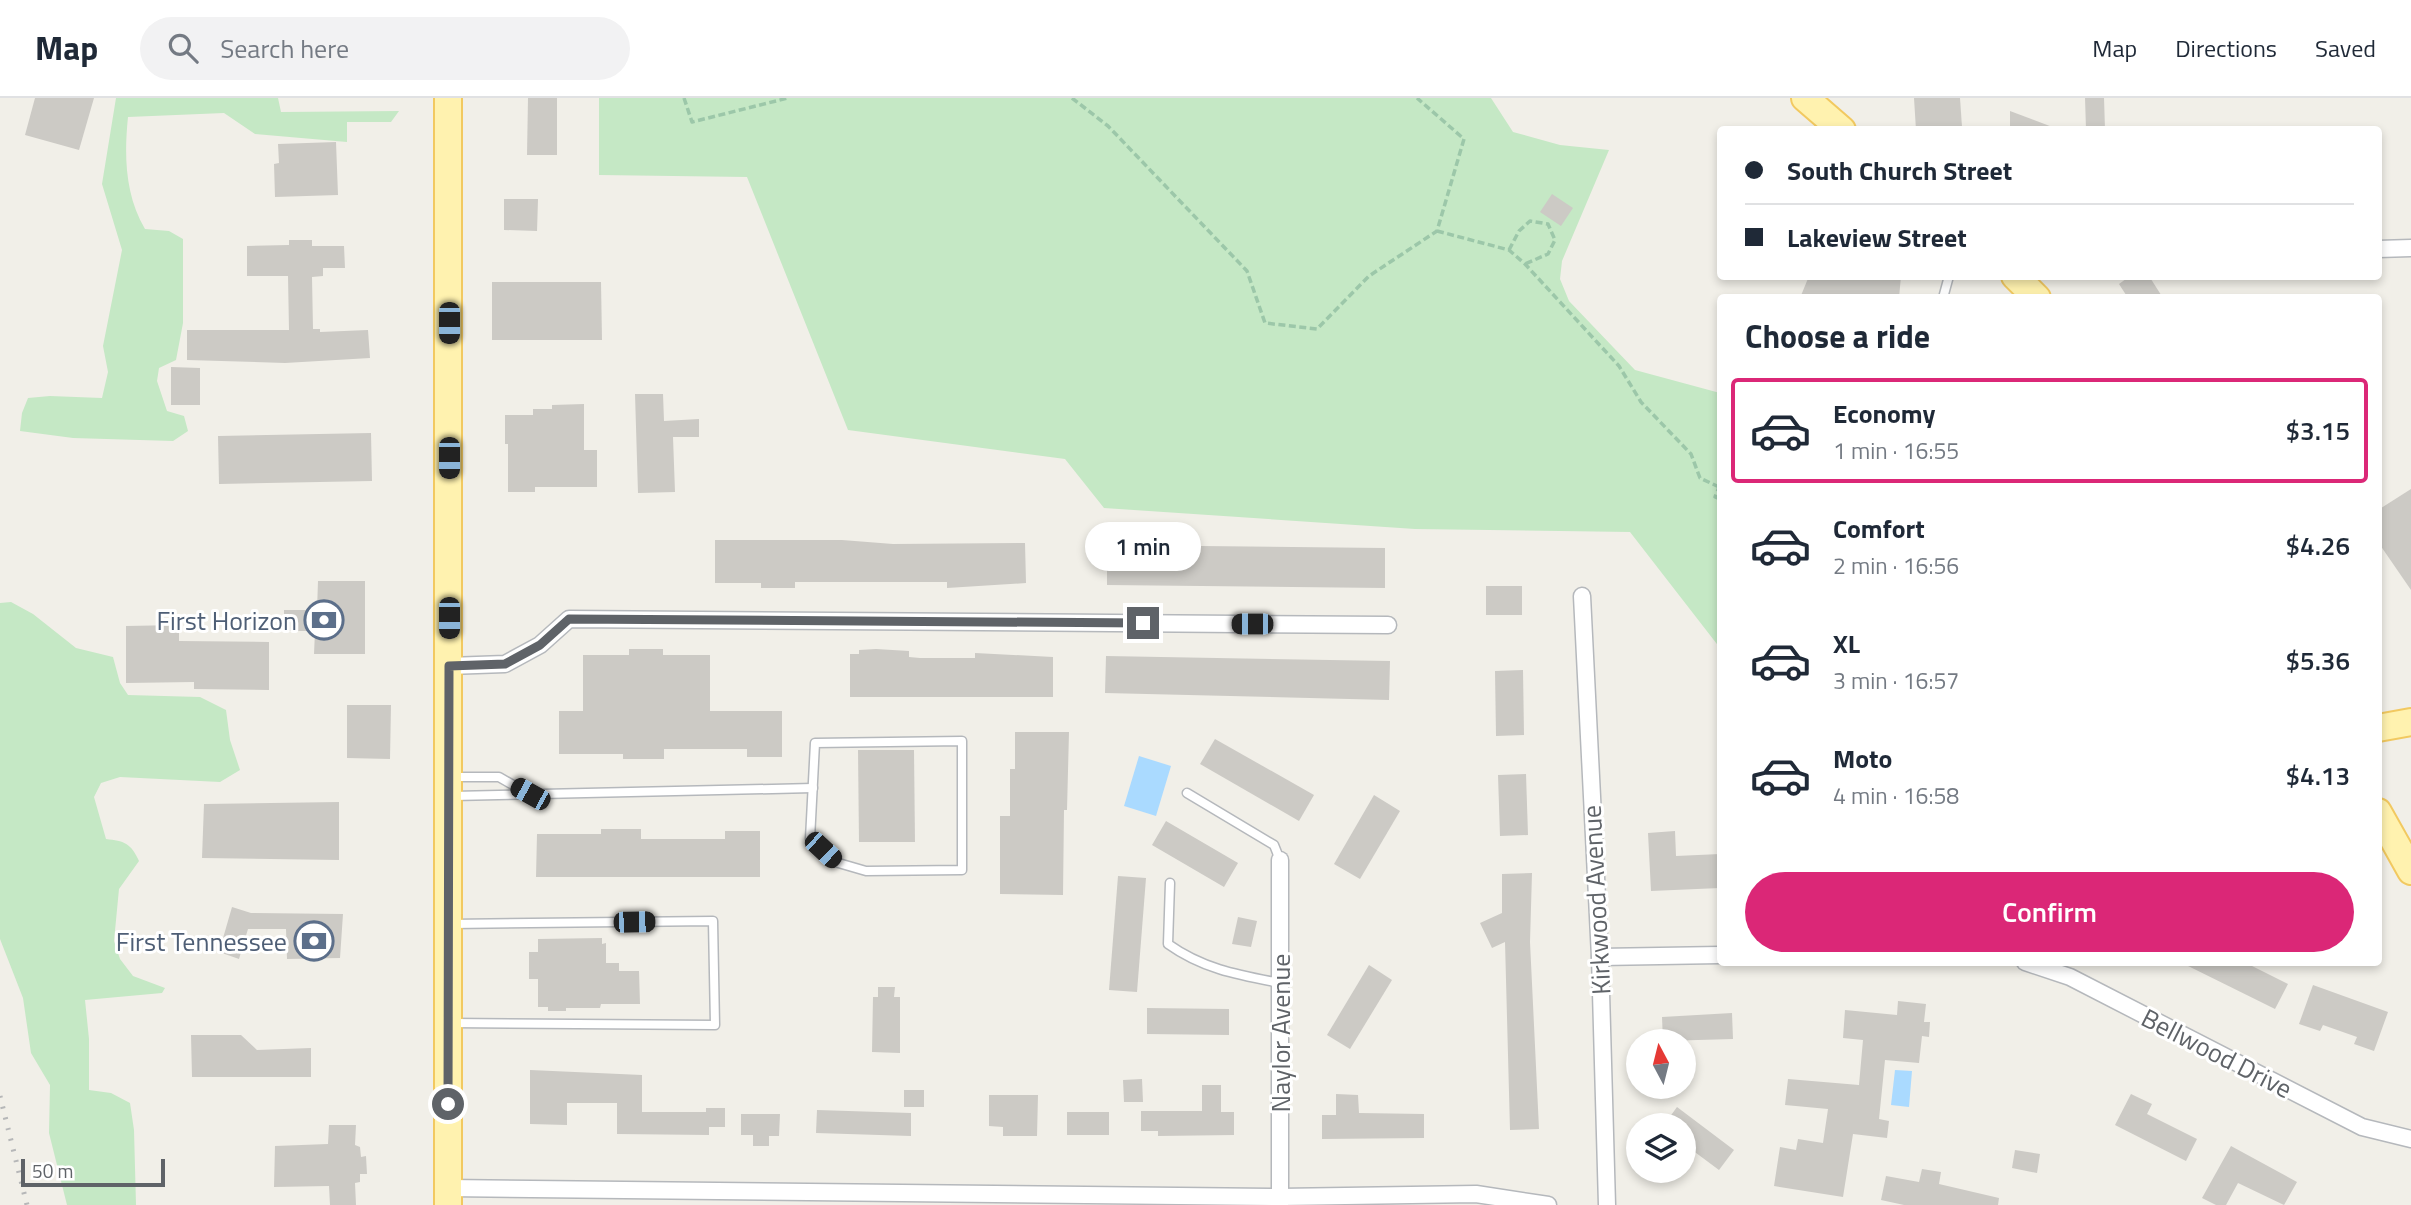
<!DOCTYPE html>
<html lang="en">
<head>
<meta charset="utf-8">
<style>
	body { margin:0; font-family:"Titillium Web",sans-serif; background:#f2f2f3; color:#1f2937; height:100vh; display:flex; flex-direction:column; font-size:26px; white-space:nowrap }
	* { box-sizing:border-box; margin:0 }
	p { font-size:23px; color:#747a83 }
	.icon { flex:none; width:38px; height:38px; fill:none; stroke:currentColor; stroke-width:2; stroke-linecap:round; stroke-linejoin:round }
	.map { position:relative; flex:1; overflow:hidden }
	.sheet { position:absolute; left:1717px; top:196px; width:665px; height:672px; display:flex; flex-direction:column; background:#fff; border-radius:7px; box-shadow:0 4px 10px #0003 }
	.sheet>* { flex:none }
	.banner { position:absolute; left:1717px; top:28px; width:665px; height:154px; border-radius:7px; box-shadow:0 4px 10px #0003; display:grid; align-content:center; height:154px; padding:0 28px; background:#fff }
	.needle { width:46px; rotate:353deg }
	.tools { position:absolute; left:1626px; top:931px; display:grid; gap:14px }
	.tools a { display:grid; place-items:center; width:70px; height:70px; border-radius:50%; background:#fff; box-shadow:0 4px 10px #0003; font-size:35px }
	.scale { position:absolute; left:21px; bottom:18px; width:144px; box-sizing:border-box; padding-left:7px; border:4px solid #5f6368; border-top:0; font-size:19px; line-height:24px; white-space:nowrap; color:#5f6368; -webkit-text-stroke:5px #fff; paint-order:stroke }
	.end { position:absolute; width:32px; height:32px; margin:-16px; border:9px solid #5f6368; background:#fff; box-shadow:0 0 0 4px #fff }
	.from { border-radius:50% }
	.bubble { position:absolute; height:49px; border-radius:24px; background:#fff; box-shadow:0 4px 10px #0003; font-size:23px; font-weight:600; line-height:49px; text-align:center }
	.car { position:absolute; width:21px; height:42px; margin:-21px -10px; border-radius:9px; box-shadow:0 0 5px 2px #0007; background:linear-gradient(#222 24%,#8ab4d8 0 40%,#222 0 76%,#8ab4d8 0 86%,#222 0) }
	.banner b { display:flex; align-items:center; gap:24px; height:66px; font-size:26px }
	.banner b+b { border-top:2px solid #e0e1e3 }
	.banner i { width:18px; height:18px; background:#1f2937 }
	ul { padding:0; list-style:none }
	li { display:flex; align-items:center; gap:21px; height:105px; margin:0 14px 10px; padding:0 14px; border:4px solid transparent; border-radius:7px }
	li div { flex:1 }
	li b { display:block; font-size:26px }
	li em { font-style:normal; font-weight:600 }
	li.on { border-color:#db2777 }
	li>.icon { width:63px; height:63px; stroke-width:1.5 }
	h2 { padding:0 28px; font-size:32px; line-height:84px }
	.primary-button { display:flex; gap:14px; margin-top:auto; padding:14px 28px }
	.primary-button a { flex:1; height:80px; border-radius:42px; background:#db2777; color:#fff; font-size:28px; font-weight:600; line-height:80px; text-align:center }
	header { display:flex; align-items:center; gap:42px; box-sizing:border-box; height:98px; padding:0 35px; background:#fff; border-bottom:2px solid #e0e1e3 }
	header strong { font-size:33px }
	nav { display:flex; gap:38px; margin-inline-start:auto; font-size:24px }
	.search { width:490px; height:63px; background:#f2f2f3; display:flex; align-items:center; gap:18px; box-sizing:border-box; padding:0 24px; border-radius:38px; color:#747a83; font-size:26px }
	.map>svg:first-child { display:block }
	.green { fill:#c5e8c5 }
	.water { fill:#aadaff }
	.building { fill:#cccac5 }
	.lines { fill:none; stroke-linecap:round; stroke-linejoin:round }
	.service-casing { stroke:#b5b8bc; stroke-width:11 }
	.minor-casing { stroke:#b5b8bc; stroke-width:19 }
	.primary-casing { stroke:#f2c960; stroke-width:30 }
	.path { stroke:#9cc7a9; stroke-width:3.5; stroke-dasharray:7 3.5; stroke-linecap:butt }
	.service { stroke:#fff; stroke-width:8 }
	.minor { stroke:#fff; stroke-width:16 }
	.primary { stroke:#fff2af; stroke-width:26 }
	.rail { stroke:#b6b7b8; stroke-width:5; stroke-dasharray:2 9; stroke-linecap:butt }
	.route { stroke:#5f6368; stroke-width:9 }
	.labels { text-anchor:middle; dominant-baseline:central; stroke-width:6; stroke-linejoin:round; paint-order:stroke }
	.service-label { font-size:26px; fill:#4e5e75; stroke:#fff; text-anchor:end }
	.street-label { font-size:26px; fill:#5f6368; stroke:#fff }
</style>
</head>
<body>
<header>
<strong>Map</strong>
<div class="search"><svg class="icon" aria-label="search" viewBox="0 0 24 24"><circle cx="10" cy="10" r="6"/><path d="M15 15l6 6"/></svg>Search here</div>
<nav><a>Map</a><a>Directions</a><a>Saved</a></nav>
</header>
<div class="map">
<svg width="2411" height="1107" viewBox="0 0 2411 1107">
	<rect width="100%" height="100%" fill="#f1efe8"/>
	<!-- green -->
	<g class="green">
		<path d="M116 0H278L281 14 399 13 391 24H347V44L255 36 224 15 128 19C124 58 125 97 145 131L169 133 183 141V225L176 262 159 270 157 283 167 313 184 318 188 333 173 343 73 340 20 333 22 315 28 300 50 298 102 300 108 274 103 248 122 152 102 86Z"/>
		<polygon points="599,0 1491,0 1513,34 1560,47 1609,52 1562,163 1560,181 1569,203 1635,272 1720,295 1720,550 1630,434 1415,431 1104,410 1065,361 848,332 747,79 599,77"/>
		<path d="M11 504 33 516 76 550 113 559 120 585 128 597 200 599 226 612 230 642 240 672 220 684 120 679 101 685 94 699 106 741C124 743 131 745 139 763L119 791 114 843 120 861 133 878 165 890 162 895 85 902 89 941V992L111 995 130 1005 134 1032 136 1107H67L49 1035 50 987 31 955 23 900 0 841V505Z"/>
	</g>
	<!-- water -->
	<g class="water">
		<polygon points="1139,658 1171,668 1156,718 1124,708"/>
		<polygon points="1895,972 1912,973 1909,1009 1891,1007"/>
	</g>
	<!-- building -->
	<g class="building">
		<polygon points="35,0 94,0 79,52 25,37"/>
		<polygon points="528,0 557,0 557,57 527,57"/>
		<polygon points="1914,0 1960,0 1962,29 1916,32"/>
		<polygon points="2085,0 2104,0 2105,32 2086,32"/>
		<polygon points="2010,13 2055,30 2055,32 2010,32"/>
		<polygon points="336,44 338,97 275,99 274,66 279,65 278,46"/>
		<polygon points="1552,96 1573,110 1561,128 1540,114"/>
		<polygon points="504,101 538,101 537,133 504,132"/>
		<polygon points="289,142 312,142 312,148 344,148 345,170 323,170 323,178 312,179 313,231 320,231 320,234 368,232 370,260 285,265 187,262 187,232 289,232 288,178 247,178 247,148 289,147"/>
		<polygon points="1809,178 1901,178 1899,200 1800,200"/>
		<polygon points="2130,178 2149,178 2163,200 2128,200 2119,186"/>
		<polygon points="492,184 601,184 602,242 492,242"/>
		<polygon points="171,269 200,270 200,307 171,307"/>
		<polygon points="635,296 663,296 664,323 699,321 699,339 673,339 675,394 638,395"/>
		<polygon points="584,306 584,352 597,352 597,389 535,389 535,394 508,394 508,346 505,346 505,317 533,317 533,311 552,311 552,307"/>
		<polygon points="371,335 372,383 219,386 218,338"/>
		<polygon points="2411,391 2411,492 2378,444 2378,412"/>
		<polygon points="715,442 842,442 893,446 1025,445 1026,485 947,490 947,484 795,484 795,490 761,490 761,485 715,485"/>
		<polygon points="1107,447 1385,450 1385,490 1107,487"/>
		<polygon points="318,483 365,483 365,556 314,556 315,533 284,533 284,512 317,512"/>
		<rect x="1486" y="488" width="36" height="29"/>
		<polygon points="179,527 179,543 269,544 269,592 194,591 194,584 126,585 126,528"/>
		<polygon points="629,551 663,551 663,557 710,557 710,613 782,613 782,659 747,659 747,651 664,651 664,661 623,661 623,656 559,656 559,613 583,613 583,557 629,557"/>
		<polygon points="876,551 909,553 909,559 920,560 975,560 975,555 1053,559 1053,599 850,599 850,556 859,556 859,552"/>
		<polygon points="1106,558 1390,563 1389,602 1105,595"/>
		<polygon points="1523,572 1524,637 1496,638 1495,573"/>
		<polygon points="347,607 391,607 390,661 347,660"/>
		<polygon points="1015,634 1069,634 1067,712 1064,712 1063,797 1000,796 1000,718 1010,718 1010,671 1015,671"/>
		<polygon points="1215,641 1314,697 1299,723 1200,666"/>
		<polygon points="858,652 914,652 915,744 859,744"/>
		<polygon points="1526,676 1528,737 1500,738 1498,677"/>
		<polygon points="1374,697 1400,713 1360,781 1334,766"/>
		<polygon points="339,704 339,762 202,760 204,706"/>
		<polygon points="1166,723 1238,765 1224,789 1152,747"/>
		<polygon points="601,731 641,731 641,741 725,741 725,733 760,733 760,779 536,779 537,736 601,736"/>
		<polygon points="1675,733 1676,758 1720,756 1720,790 1651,793 1648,735"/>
		<polygon points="1532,775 1530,844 1539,1031 1510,1032 1505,844 1492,850 1480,825 1502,815 1502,776"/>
		<polygon points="1118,778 1146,780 1137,894 1109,892"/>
		<polygon points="232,809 251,815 343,816 340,860 287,861 286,831 248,831 239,861 219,854"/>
		<polygon points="1238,819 1257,823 1251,849 1232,846"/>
		<polygon points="602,840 602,846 606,845 606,865 619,865 619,873 639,873 640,906 601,906 600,910 566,910 566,913 548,913 548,909 538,909 538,881 529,881 529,854 538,854 538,841"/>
		<polygon points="2180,864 2244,864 2288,886 2275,911"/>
		<polygon points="1369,867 1392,882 1350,951 1327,937"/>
		<polygon points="2313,887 2388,914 2374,953 2354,946 2357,939 2323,927 2320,933 2299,926"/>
		<polygon points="878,889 895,889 894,899 900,899 900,955 872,954 873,899 878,899"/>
		<polygon points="1898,903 1926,906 1924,924 1930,924 1929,939 1922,938 1919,965 1885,962 1879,1021 1889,1023 1887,1040 1853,1036 1843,1099 1774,1088 1780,1049 1796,1052 1798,1041 1823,1045 1828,1011 1785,1007 1788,981 1859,987 1863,942 1843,940 1845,912 1897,917"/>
		<polygon points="1147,910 1229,911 1229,937 1147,936"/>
		<polygon points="1732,915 1733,941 1663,943 1662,919"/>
		<polygon points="191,937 241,937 257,952 311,950 311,979 192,979"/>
		<polygon points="530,972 642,977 642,1014 706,1014 706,1010 725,1010 725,1029 709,1029 709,1037 617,1036 617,1005 567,1005 567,1027 530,1026"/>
		<polygon points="1142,981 1143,1004 1124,1004 1123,982"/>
		<polygon points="1202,987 1221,987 1221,1014 1234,1014 1234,1037 1158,1038 1158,1033 1141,1033 1141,1013 1202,1013"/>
		<rect x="904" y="992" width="20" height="17"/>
		<polygon points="1336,996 1358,997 1359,1015 1424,1016 1424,1040 1322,1041 1322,1017 1336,1017"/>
		<polygon points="2131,996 2152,1006 2147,1016 2197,1041 2186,1063 2115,1027"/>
		<polygon points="989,997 1038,997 1037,1038 1003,1038 1003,1029 989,1028"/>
		<polygon points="1677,1009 1734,1052 1719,1072 1684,1046 1684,1027 1664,1027"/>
		<polygon points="817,1012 911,1015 911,1038 816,1035"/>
		<rect x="1067" y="1014" width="42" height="23"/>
		<polygon points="741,1016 780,1016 779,1038 769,1038 769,1048 753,1048 753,1037 741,1037"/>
		<polygon points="329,1027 356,1027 355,1047 360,1049 361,1059 366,1058 367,1076 360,1076 360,1084 355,1085 356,1107 330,1107 329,1088 274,1089 275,1048 328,1046"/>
		<polygon points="2231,1048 2297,1084 2284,1107 2238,1085 2226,1107 2216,1107 2202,1100"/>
		<polygon points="2015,1052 2040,1056 2037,1075 2012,1070"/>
		<polygon points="1922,1071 1941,1074 1939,1086 1999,1100 1998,1107 1904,1107 1881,1102 1886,1078 1919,1084"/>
	</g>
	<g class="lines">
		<!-- service casing -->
		<g class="service-casing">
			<g id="service">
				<polyline points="1943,200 1949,178"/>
				<polygon points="962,643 962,772 866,773 835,764 810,741 815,645"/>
				<polyline points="453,679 499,679 527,695"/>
				<polyline points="1187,695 1274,747 1280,762"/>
				<polyline points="453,698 813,690"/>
				<path d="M1170 785 1168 846C1203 871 1238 877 1280 885"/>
				<polyline points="450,925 715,927 713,823 451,826"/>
			</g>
		</g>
		<!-- minor casing -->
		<g class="minor-casing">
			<g id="minor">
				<polyline points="2378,151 2411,150"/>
				<polyline points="1582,498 1600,859 1607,1107"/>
				<polyline points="449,568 505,566 540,547 569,521 1388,527"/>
				<polyline points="1280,762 1280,1107"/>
				<polyline points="1600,859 1720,857"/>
				<polyline points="2025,864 2070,879 2362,1029 2411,1041"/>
				<polyline points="448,1090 1280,1099 1476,1096 1548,1107"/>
			</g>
		</g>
		<!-- primary casing -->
		<g class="primary-casing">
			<g id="primary">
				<polyline points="1805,0 1842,32"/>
				<polyline points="2015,178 2037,200"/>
				<polyline points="2378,630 2411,624"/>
				<polyline points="2378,714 2411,773"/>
				<polyline points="448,1107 448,0"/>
			</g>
		</g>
		<!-- path -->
		<g class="path">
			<polyline points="684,0 692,24 788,0"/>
			<polyline points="1072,0 1108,28 1247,173 1265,225 1317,231 1369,178 1437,133 1464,41 1417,0"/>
			<polyline points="1437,133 1509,152 1525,166 1619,268 1641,304 1691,356 1700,380 1719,389"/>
			<polyline points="1509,152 1519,133 1530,123 1548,126 1555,142 1548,156 1525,166"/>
			<polyline points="1720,387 1715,399 1720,401"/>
		</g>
		<!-- service -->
		<use href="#service" class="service"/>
		<!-- minor -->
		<use href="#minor" class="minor"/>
		<!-- primary -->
		<use href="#primary" class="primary"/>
		<!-- rail -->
		<polyline class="rail" points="0,998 27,1107"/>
	</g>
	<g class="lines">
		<!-- route -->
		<polyline class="route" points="448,1006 449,568 505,566 540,547 569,521 1143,525"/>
	</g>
	<!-- icons -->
	<defs>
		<g id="bank-ring" transform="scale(2.0125)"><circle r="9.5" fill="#fff" stroke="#5c6f8a" stroke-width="1.5"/><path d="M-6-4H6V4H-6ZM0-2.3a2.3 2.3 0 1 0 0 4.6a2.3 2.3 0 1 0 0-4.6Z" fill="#5c6f8a"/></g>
	</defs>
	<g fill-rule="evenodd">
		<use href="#bank-ring" x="324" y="522"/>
		<use href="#bank-ring" x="314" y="843"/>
	</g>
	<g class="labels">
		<!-- service labels -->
		<g class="service-label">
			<text x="297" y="522">First Horizon</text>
			<text x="287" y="843">First Tennessee</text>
		</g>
		<!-- street labels -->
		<g class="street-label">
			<text transform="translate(1596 802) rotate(-93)">Kirkwood Avenue</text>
			<text transform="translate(1280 935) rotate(-90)">Naylor Avenue</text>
			<text transform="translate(2217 955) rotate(27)">Bellwood Drive</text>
		</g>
	</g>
</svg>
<div class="tools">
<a><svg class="needle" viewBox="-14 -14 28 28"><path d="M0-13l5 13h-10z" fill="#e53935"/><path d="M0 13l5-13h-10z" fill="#747a83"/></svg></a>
<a><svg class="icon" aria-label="layers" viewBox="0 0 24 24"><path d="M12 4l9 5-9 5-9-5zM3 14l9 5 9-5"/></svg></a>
</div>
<div class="scale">50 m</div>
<i class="end from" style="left:448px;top:1006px"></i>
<i class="end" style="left:1143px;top:525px"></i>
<div class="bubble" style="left:1085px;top:424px;width:116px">1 min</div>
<i class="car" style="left:449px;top:225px;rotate:180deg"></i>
<i class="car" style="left:449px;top:360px;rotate:180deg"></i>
<i class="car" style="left:449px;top:520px;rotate:180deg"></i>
<i class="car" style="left:1252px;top:526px;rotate:270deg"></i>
<i class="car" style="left:530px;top:696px;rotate:299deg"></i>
<i class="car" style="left:823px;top:752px;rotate:133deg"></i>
<i class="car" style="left:634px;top:824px;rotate:89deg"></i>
<div class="banner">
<b><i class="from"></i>South Church Street</b>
<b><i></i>Lakeview Street</b>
</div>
<section class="sheet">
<h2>Choose a ride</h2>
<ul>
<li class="on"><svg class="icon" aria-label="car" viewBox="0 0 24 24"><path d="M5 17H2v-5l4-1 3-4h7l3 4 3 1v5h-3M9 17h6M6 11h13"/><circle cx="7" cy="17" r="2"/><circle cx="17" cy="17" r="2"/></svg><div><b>Economy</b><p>1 min · 16:55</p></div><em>$3.15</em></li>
<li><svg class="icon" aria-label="car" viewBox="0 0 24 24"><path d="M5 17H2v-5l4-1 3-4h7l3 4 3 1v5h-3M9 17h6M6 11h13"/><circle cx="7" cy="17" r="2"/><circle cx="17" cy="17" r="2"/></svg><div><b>Comfort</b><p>2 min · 16:56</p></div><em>$4.26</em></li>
<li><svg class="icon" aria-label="car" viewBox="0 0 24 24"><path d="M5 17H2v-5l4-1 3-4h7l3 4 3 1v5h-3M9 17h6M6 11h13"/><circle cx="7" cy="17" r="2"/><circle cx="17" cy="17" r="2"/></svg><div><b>XL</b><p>3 min · 16:57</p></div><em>$5.36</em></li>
<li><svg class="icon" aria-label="car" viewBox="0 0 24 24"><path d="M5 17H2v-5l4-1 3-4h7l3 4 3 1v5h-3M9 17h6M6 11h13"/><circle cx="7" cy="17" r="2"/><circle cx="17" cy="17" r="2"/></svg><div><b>Moto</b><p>4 min · 16:58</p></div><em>$4.13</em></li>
</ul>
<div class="primary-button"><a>Confirm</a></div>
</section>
</div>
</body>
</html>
